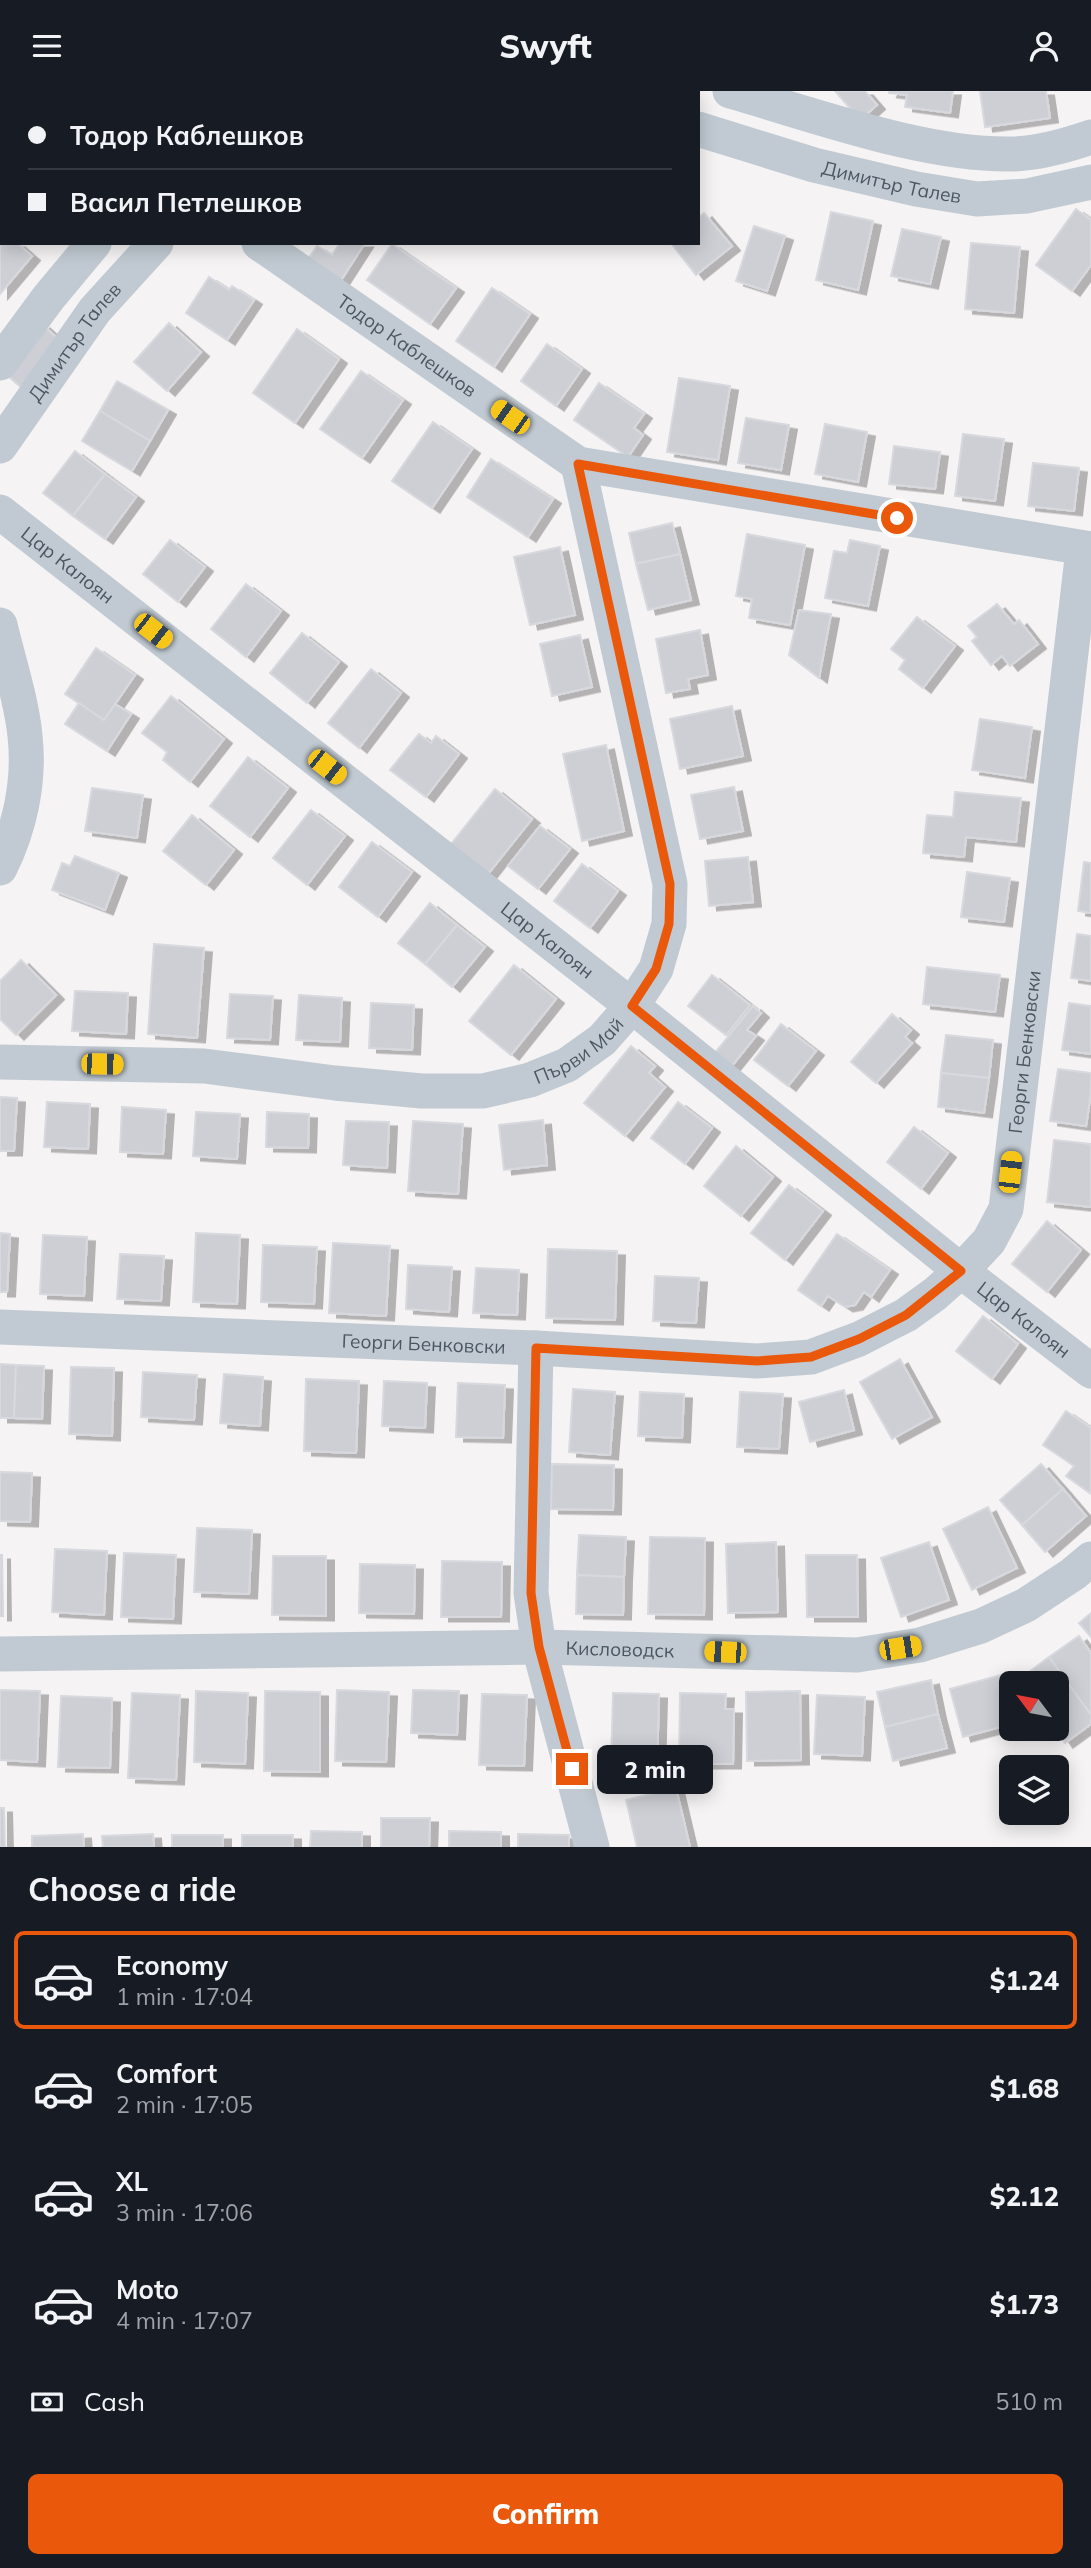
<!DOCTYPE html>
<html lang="en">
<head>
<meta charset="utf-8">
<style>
	body { margin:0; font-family:Mulish,sans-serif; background:#242831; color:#f1f3f6; height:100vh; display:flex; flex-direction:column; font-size:26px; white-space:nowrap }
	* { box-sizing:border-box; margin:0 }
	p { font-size:23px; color:#9ea1a6 }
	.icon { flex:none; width:38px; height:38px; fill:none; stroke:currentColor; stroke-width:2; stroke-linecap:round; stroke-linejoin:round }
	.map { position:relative; height:1756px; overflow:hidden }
	.details { display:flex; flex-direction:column; background:#171b24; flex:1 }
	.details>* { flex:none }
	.banner { position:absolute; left:0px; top:0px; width:700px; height:154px; box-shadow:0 4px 18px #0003; display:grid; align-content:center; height:154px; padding:0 28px; background:#171b24 }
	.needle { width:46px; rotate:302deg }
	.tools { position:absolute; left:999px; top:1580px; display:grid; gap:14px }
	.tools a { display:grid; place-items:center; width:70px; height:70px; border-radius:10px; background:#171b24; box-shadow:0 4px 18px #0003; font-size:35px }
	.end { position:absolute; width:32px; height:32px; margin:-16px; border:9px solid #ea580c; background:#fff; box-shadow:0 0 0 4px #fff }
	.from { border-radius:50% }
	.bubble { position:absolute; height:49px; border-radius:10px; background:#171b24; box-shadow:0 4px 18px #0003; font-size:23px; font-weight:800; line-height:49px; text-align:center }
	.car { position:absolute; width:21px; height:42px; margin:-21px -10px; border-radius:9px; box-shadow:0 0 5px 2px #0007; background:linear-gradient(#f5c518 24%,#345 0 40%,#f5c518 0 76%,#345 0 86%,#f5c518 0) }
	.banner b { display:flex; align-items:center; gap:24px; height:66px; font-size:26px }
	.banner b+b { border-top:2px solid #363941 }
	.banner i { width:18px; height:18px; background:#f1f3f6 }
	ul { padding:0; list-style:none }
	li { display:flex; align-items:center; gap:21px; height:98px; margin:0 14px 10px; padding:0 14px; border:4px solid transparent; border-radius:10px }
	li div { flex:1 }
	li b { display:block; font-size:26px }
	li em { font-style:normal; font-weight:800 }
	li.current { border-color:#ea580c }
	li>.icon { width:63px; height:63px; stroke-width:1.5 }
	h2 { padding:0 28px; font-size:32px; line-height:84px }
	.pay { display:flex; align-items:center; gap:18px; height:77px; padding:0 28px; font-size:26px }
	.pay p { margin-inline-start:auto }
	.button { display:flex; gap:14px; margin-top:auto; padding:14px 28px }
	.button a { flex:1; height:80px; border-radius:10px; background:#ea580c; color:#fff; font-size:28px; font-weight:800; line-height:80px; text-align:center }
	header { display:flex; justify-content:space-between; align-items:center; height:91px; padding:0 28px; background:#171b24; font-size:32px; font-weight:800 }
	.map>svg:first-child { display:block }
	.building { fill:#cdcfd5; stroke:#d7d9de; stroke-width:2; filter:url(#shadow) }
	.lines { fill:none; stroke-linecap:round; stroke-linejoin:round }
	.street { stroke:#c1cad2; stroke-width:35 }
	.route { stroke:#ea580c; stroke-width:9 }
	.labels { text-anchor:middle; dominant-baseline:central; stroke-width:6; stroke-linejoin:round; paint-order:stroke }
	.street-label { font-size:19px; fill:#4a5661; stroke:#fff }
</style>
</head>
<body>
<header><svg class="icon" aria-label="menu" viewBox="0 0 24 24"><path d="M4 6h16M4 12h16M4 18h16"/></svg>Swyft<svg class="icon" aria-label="person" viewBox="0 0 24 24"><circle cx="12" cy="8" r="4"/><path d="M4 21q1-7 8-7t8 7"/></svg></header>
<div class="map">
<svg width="1091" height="1756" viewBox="0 0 1091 1756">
	<defs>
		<filter id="shadow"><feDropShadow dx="8" dy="4.5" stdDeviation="0" flood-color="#0004"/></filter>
	</defs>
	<rect width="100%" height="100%" fill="#f5f3f3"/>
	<!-- building -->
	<g class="building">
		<polygon points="128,0 174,0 173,2"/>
		<polygon points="835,0 865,0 877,14 860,29"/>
		<polygon points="890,0 953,0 950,22 905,16 907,4 889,2"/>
		<polygon points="980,0 1046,0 1050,27 985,36"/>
		<polygon points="1076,118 1091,129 1091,174 1072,200 1036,174"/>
		<polygon points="831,121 873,130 858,199 816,189"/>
		<polygon points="704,122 732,155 696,184 671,152 698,152 698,127"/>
		<polygon points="754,135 785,145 767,200 736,190"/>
		<polygon points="0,138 2,152 17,152 32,165 0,203"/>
		<polygon points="902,138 941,146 930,193 891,185"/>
		<polygon points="340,152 365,152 336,197 303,175 317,155 332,164"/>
		<polygon points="971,152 1020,156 1014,222 965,218"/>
		<polygon points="392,153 456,197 430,233 367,189"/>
		<polygon points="209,186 229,199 232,195 254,209 227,249 186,222"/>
		<polygon points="492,197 530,223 494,276 456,250"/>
		<polygon points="169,232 201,261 167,300 134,271"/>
		<polygon points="42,233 59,249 24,299 1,279"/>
		<polygon points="297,238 339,268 295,332 253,302"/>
		<polygon points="547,253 582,278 556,315 521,290"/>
		<polygon points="361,280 403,309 362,367 320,338"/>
		<polygon points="679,287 730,295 718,369 667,361"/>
		<polygon points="117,290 168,319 150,350 100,320"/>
		<polygon points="599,292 644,323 634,337 643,344 628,366 574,329"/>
		<polygon points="100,320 150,350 132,380 82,350"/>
		<polygon points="746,327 789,334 781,379 738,372"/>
		<polygon points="433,331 472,358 432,417 392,390"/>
		<polygon points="825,333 867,341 858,391 815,383"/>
		<polygon points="963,343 1004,348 995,410 955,405"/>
		<polygon points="894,355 940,361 935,398 889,393"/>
		<polygon points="75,360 105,383 73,425 43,402"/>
		<polygon points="491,368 553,408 528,446 467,406"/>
		<polygon points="1033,372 1079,377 1074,420 1028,415"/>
		<polygon points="105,383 136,406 105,448 73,425"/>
		<polygon points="672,432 680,463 636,473 629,442"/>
		<polygon points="747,443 805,454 790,534 749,527 752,508 736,505"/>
		<polygon points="170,449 205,476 178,511 143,483"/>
		<polygon points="850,449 880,455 868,515 825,507 834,460 847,462"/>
		<polygon points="560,456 575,524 530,534 514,466"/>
		<polygon points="680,463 691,509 648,519 636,473"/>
		<polygon points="246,493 281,520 246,566 211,538"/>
		<polygon points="997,513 1014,533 1019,529 1038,553 1010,575 1002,565 991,574 972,550 977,546 968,535"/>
		<polygon points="799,519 831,523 819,587 789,564"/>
		<polygon points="917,526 955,555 923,597 899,578 905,569 891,558"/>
		<polygon points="700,539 708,584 688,588 690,598 666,602 656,548"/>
		<polygon points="302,542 339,571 307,612 270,582"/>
		<polygon points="580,544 592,596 552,605 540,553"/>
		<polygon points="96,557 135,584 104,629 65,603"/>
		<polygon points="371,578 401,602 359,657 328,632"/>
		<polygon points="171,605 224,648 190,691 163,669 167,661 142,642"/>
		<polygon points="79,612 104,629 115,613 131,623 107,660 65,633"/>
		<polygon points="732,615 743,665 680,678 670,628"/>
		<polygon points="980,628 1032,636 1025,687 972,679"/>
		<polygon points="419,643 431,652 436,645 459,663 426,706 390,679"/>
		<polygon points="606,654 624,740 582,750 563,663"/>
		<polygon points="248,666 288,697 250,746 210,715"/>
		<polygon points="734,696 743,740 700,748 691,704"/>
		<polygon points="92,697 143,704 137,747 85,740"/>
		<polygon points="495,698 532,728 488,783 451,753"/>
		<polygon points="955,701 1021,707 1016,751 966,746 964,766 923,762 927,724 953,726"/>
		<polygon points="311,719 345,745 307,794 273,767"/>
		<polygon points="192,724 234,759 206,794 163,760"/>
		<polygon points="540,735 570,758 538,798 508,775"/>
		<polygon points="372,751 412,781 378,826 339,796"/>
		<polygon points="75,765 119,782 105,819 52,799 62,772 70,775"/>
		<polygon points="748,766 753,811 709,815 705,770"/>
		<polygon points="1084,771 1091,772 1091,822 1078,820"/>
		<polygon points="582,773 618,800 590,837 554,810"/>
		<polygon points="967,781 1010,787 1004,831 961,826"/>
		<polygon points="430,812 457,834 425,873 398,852"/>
		<polygon points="457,834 485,856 452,896 425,873"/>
		<polygon points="1077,843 1091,845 1091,890 1071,887"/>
		<polygon points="154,853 204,857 197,947 148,943"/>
		<polygon points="21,869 56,904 16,944 0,928 0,890"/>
		<polygon points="514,874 556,908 511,964 469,930"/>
		<polygon points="927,876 1000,884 995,921 923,913"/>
		<polygon points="712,884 750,914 726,944 688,915"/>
		<polygon points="75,900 128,902 126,943 72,940"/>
		<polygon points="230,903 273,905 270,949 227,947"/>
		<polygon points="299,904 342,907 340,951 296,949"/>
		<polygon points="371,912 414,914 412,959 369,957"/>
		<polygon points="1069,912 1091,915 1091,963 1062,959"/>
		<polygon points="753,915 761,922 747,939 756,945 731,976 714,963"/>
		<polygon points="892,923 911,939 905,946 912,952 876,992 851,971"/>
		<polygon points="781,933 816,960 788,995 754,969"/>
		<polygon points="946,944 993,949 989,987 941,982"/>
		<polygon points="631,955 655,975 649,982 665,996 625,1045 584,1012"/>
		<polygon points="1058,978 1091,982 1091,1002 1086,1035 1050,1030"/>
		<polygon points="941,982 989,987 984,1022 938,1016"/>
		<polygon points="0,1006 17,1007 14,1060 0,1060"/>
		<polygon points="47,1011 90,1013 88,1058 44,1056"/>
		<polygon points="678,1011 712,1037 685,1073 651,1047"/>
		<polygon points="122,1016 166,1019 163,1063 120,1061"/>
		<polygon points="196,1021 240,1023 237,1068 193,1065"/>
		<polygon points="267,1021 309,1023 308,1057 266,1056"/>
		<polygon points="543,1029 547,1074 504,1079 499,1034"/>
		<polygon points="346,1030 389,1031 387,1077 343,1074"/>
		<polygon points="413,1030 463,1033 458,1103 408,1100"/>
		<polygon points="914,1036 948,1062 921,1098 887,1071"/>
		<polygon points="1054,1049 1091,1053 1091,1116 1047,1111"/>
		<polygon points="736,1055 773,1086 741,1125 704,1095"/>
		<polygon points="789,1094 823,1120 785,1169 751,1142"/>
		<polygon points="1047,1130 1081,1159 1047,1201 1012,1173"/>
		<polygon points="0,1142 10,1143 7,1201 0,1201"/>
		<polygon points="196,1142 240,1144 237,1213 193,1211"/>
		<polygon points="837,1143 890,1179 871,1206 864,1201 855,1214 845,1216 828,1205 821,1215 798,1199"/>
		<polygon points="43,1144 87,1146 84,1205 40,1203"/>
		<polygon points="333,1152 390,1155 386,1225 329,1222"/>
		<polygon points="263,1154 317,1156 314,1213 261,1211"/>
		<polygon points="548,1158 617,1160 615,1229 546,1227"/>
		<polygon points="120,1163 164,1165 161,1210 117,1208"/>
		<polygon points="408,1174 452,1176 449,1221 406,1218"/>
		<polygon points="476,1177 519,1179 517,1224 473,1222"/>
		<polygon points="655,1185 699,1187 696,1232 653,1230"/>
		<polygon points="983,1225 1018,1253 992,1288 956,1260"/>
		<polygon points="900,1268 932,1326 892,1348 860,1291"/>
		<polygon points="0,1273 16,1274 14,1327 0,1327"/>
		<polygon points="16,1274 44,1275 42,1328 14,1327"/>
		<polygon points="71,1276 114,1277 112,1345 69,1343"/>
		<polygon points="143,1281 197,1284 194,1329 141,1326"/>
		<polygon points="224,1283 263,1286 260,1335 220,1332"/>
		<polygon points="306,1288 359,1290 356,1362 304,1360"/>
		<polygon points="384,1290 427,1292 425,1337 382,1335"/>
		<polygon points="458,1292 505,1294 503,1347 456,1346"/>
		<polygon points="573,1298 615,1301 610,1364 569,1361"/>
		<polygon points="844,1299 854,1339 810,1351 799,1311"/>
		<polygon points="640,1301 684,1303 682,1347 638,1345"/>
		<polygon points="740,1301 783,1303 779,1358 737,1356"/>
		<polygon points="1066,1320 1091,1337 1091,1403 1066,1385 1074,1375 1043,1354"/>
		<polygon points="552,1373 614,1374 613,1419 551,1418"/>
		<polygon points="1041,1373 1063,1398 1022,1434 1000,1409"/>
		<polygon points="0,1381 32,1382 30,1431 0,1430"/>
		<polygon points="1063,1398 1086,1425 1045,1461 1022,1434"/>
		<polygon points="988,1416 1017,1477 972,1499 943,1438"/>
		<polygon points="197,1437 252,1439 249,1503 194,1501"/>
		<polygon points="579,1444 626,1446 624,1486 577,1484"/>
		<polygon points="650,1446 705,1447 704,1524 648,1523"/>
		<polygon points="776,1451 778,1521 728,1522 726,1453"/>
		<polygon points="929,1451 949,1509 901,1526 881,1467"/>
		<polygon points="55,1458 107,1460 104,1524 52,1521"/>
		<polygon points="124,1462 176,1464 173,1528 121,1526"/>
		<polygon points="0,1464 2,1464 3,1525 0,1525"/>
		<polygon points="806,1464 857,1464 858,1526 807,1526"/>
		<polygon points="273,1465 326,1465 326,1525 272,1524"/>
		<polygon points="442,1470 502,1471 501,1526 441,1526"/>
		<polygon points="360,1473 415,1474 414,1523 359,1522"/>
		<polygon points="577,1484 624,1486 623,1524 576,1523"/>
		<polygon points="1091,1522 1091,1546 1079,1532"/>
		<polygon points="1079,1545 1091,1562 1091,1624 1049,1566"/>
		<polygon points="1049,1566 1091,1624 1091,1633 1065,1652 1055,1638 1057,1592 1023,1592 1020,1588"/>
		<polygon points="1012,1581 1015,1592 1012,1592 1012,1633 963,1646 950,1598"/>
		<polygon points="931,1589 938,1623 885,1636 877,1601"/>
		<polygon points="0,1599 40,1600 37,1671 0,1669"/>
		<polygon points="337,1599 389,1601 386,1671 335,1670"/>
		<polygon points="413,1599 459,1600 457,1644 411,1642"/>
		<polygon points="196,1600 248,1602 245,1673 194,1671"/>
		<polygon points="265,1600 320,1601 320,1681 264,1680"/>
		<polygon points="800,1600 801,1669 747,1670 746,1601"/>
		<polygon points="132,1602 180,1604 176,1689 128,1687"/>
		<polygon points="613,1602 659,1603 657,1678 611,1677"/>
		<polygon points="680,1602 726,1603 725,1618 734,1618 733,1673 679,1673"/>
		<polygon points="482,1603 527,1604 524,1675 479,1674"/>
		<polygon points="817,1604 865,1606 862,1665 814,1663"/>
		<polygon points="61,1605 112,1607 110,1677 58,1676"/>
		<polygon points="938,1623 947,1657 893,1670 885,1636"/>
		<polygon points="676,1697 690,1756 637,1756 626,1709"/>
		<polygon points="0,1717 4,1717 5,1756 0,1756"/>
		<polygon points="381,1727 430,1727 429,1756 381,1756"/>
		<polygon points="311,1740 362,1741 362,1756 310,1756"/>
		<polygon points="449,1740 501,1741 501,1756 449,1756"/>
		<polygon points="83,1743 84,1756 32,1756 32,1745"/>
		<polygon points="153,1743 154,1756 103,1756 102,1745"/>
		<polygon points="518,1743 569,1744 569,1756 518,1756"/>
		<rect x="172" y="1744" width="51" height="12"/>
		<rect x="242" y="1744" width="51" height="12"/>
	</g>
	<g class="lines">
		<!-- street -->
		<g class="street">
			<path d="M730 0C815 24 925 65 1013 63 1040 62 1065 55 1091 46"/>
			<polyline points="72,2 73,0"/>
			<polyline points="308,2 314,0"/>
			<path id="s1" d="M698 38 814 74 916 98 977 108 1027 105 1091 91"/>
			<polyline points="0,89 2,86"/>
			<path id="s2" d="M259 152 578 373 1091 458"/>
			<polyline points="0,272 49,206 94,152"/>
			<path id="s3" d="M0 355 95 219 156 152"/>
			<path id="s4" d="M0 421 632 915 961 1180 1091 1280"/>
			<path d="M0 534C8 568 22 611 25 645 30 690 20 737 0 777"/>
			<path id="s5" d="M0 971 204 975 335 992 422 1000H483L530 989 567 974 602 949 632 915 656 878 669 833 670 793 578 373"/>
			<path id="s6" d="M0 1236 536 1257 757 1270 811 1266 859 1248 906 1224 935 1203 961 1180 989 1150 1006 1118 1083 459"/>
			<polyline points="536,1257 531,1502 539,1556 592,1756"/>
			<path id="s7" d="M0 1563 539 1556 857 1564 920 1554 981 1535 1026 1514 1073 1483 1091 1468"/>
		</g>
	</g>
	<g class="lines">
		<!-- route -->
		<polyline class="route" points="572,1678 539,1556 531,1502 536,1257 757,1270 811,1266 859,1248 906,1224 961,1180 632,915 656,878 669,833 670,793 578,373 897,427"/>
	</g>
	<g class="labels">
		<!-- street labels -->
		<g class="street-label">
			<text stroke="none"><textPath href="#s1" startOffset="201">Димитър Талев</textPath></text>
			<text stroke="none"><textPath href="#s3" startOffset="128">Димитър Талев</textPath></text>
			<text stroke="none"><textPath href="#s2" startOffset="180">Тодор Каблешков</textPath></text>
			<text stroke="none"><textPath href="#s4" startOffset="86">Цар Калоян</textPath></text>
			<text stroke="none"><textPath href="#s4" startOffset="695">Цар Калоян</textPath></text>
			<text stroke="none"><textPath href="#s5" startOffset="590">Първи Май</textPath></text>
			<text stroke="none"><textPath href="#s6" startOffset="1222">Георги Бенковски</textPath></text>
			<text stroke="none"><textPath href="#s4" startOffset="1304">Цар Калоян</textPath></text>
			<text stroke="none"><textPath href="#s6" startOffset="424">Георги Бенковски</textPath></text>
			<text stroke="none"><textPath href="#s7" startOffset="620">Кисловодск</textPath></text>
		</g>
	</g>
</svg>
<div class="tools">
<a><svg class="needle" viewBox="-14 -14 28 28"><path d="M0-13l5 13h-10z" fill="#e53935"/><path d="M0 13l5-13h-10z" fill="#9ea1a6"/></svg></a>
<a><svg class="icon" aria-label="layers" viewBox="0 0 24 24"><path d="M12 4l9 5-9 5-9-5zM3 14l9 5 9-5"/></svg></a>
</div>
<i class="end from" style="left:897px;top:427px"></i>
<i class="end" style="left:572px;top:1678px"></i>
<div class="bubble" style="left:597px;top:1654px;width:116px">2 min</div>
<i class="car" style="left:510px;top:326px;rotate:305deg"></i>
<i class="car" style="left:153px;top:540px;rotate:128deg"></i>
<i class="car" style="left:327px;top:676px;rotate:128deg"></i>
<i class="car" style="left:102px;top:973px;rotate:91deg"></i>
<i class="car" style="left:1010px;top:1081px;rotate:6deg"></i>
<i class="car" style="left:900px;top:1557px;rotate:81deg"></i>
<i class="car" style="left:725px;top:1561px;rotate:272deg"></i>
<div class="banner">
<b><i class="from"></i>Тодор Каблешков</b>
<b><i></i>Васил Петлешков</b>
</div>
</div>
<section class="details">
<h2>Choose a ride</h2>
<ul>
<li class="current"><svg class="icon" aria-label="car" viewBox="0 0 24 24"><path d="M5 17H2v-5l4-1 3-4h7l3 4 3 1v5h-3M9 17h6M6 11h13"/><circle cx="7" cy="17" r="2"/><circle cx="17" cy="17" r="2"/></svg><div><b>Economy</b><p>1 min · 17:04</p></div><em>$1.24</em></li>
<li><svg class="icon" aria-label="car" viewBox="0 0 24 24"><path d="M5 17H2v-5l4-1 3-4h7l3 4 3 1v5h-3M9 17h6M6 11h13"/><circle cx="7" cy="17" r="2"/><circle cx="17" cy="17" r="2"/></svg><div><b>Comfort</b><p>2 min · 17:05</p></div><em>$1.68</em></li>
<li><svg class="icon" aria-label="car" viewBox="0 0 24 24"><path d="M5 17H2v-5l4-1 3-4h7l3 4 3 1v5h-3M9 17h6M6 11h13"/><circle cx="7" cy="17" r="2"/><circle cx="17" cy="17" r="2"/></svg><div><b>XL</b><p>3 min · 17:06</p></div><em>$2.12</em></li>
<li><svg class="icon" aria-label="car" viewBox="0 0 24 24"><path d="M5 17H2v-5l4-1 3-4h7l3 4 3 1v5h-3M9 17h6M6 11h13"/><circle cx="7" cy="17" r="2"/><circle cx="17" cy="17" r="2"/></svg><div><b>Moto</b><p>4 min · 17:07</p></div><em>$1.73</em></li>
</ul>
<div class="pay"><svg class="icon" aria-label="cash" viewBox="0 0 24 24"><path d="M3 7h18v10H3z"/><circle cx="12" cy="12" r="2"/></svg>Cash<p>510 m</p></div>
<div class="button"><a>Confirm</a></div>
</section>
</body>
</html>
